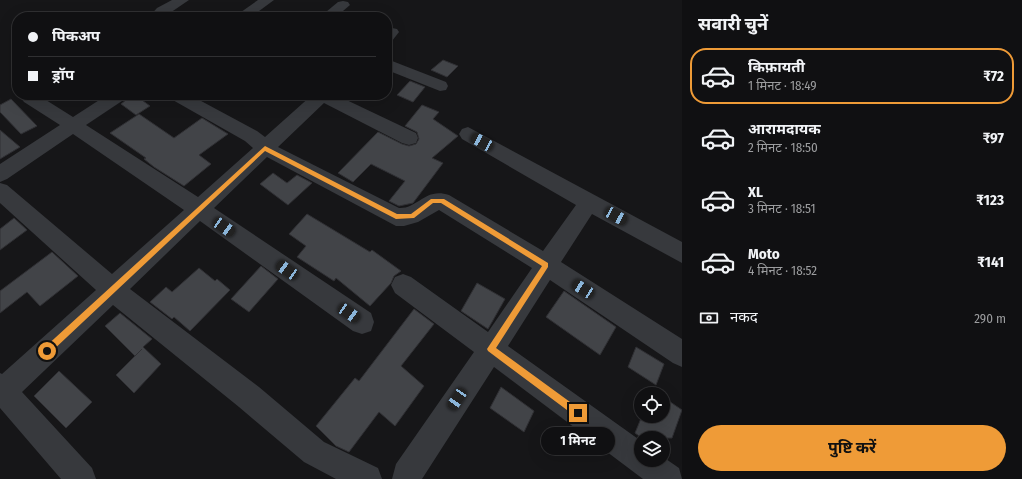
<!DOCTYPE html>
<html lang="hi">
<head>
<meta charset="utf-8">
<style>
	body { margin:0; font-family:"Fira Sans Condensed","Noto Sans Devanagari",sans-serif; background:#19191b; color:#f1f3f6; height:100vh; display:flex; flex-direction:column; font-size:15px; white-space:nowrap }
	* { box-sizing:border-box; margin:0 }
	p { font-size:13px; color:#9c9d9f }
	.icon { flex:none; width:22px; height:22px; fill:none; stroke:currentColor; stroke-width:2; stroke-linecap:round; stroke-linejoin:round }
	.map { position:relative; flex:1; overflow:hidden }
	.panel { display:flex; flex-direction:column; background:#101012; width:340px }
	.panel>* { flex:none }
	.hud { position:absolute; left:12px; top:12px; width:380px; height:88px; border-radius:16px; box-shadow:0 4px 16px #0002,0 0 0 1px #303032; display:grid; align-content:center; height:88px; padding:0 16px; background:#101012 }
	.fabs { position:absolute; left:634px; top:387px; display:grid; gap:8px }
	.fabs a { display:grid; place-items:center; width:36px; height:36px; border-radius:50%; background:#101012; box-shadow:0 4px 16px #0002,0 0 0 1px #303032; font-size:20px }
	.end { position:absolute; width:18px; height:18px; margin:-9px; border:5px solid #ef9b37; background:#111; box-shadow:0 0 0 2px #111 }
	.from { border-radius:50% }
	.bubble { position:absolute; height:28px; border-radius:14px; background:#101012; box-shadow:0 4px 16px #0002,0 0 0 1px #303032; font-size:13px; font-weight:700; line-height:28px; text-align:center }
	.car { position:absolute; width:12px; height:24px; margin:-12px -6px; border-radius:5px; box-shadow:0 0 3px 1px #0007; background:linear-gradient(#222 24%,#8ab4d8 0 40%,#222 0 76%,#8ab4d8 0 86%,#222 0) }
	.hud b { display:flex; align-items:center; gap:14px; height:38px; font-size:15px }
	.hud b+b { border-top:1px solid #303032 }
	.hud i { width:10px; height:10px; background:#f1f3f6 }
	ul { padding:0; list-style:none }
	li { display:flex; align-items:center; gap:12px; height:56px; margin:0 8px 6px; padding:0 8px; border:2px solid transparent; border-radius:16px }
	li div { flex:1 }
	li b { display:block; font-size:15px }
	li em { font-style:normal; font-weight:700 }
	li.current { border-color:#ef9b37 }
	li>.icon { width:36px; height:36px; stroke-width:1.5 }
	h2 { padding:0 16px; font-size:18px; line-height:48px }
	.pay { display:flex; align-items:center; gap:10px; height:44px; padding:0 16px; font-size:15px }
	.pay p { margin-inline-start:auto }
	.primary-button { display:flex; gap:8px; margin-top:auto; padding:8px 16px }
	.primary-button a { flex:1; height:46px; border-radius:24px; background:#ef9b37; color:#111; font-size:16px; font-weight:700; line-height:46px; text-align:center }
	main { display:flex; flex:1; min-height:0 }
	.map>svg:first-child { display:block }
	.building { fill:#424448; stroke:#303034 }
	.lines { fill:none; stroke-linecap:round; stroke-linejoin:round }
	.minor { fill:#37393d; fill-rule:evenodd }
	.route { fill:#ef9b37 }
</style>
</head>
<body>
<main>
<div class="map">
<svg width="682" height="479" viewBox="0 0 682 479">
	<rect width="100%" height="100%" fill="#161618"/>
	<!-- building -->
	<g class="building">
		<polygon points="443,60 458,66 447,77 431,70"/>
		<polygon points="410,81 425,87 413,102 397,95"/>
		<polygon points="128,95 135,95 150,106 136,115 121,104 126,100"/>
		<polygon points="11,99 37,126 21,134 0,112 0,105"/>
		<polygon points="422,105 439,112 433,119 458,136 432,158 443,163 413,203 399,206 389,201 405,181 371,164 353,182 338,173 378,132 402,144 409,146 416,144 419,139 417,132 405,126"/>
		<polygon points="139,114 174,138 202,118 228,134 199,155 211,164 184,186 154,167 144,159 146,158 110,133"/>
		<polygon points="0,130 20,147 0,159"/>
		<polygon points="273,173 287,183 297,175 312,183 288,205 260,184"/>
		<polygon points="307,214 370,252 372,250 401,271 394,276 391,283 370,306 336,278 334,281 297,257 306,246 289,234"/>
		<polygon points="14,218 27,230 0,250 0,229"/>
		<polygon points="52,252 78,276 40,306 27,292 0,313 0,291"/>
		<polygon points="261,266 278,279 249,312 231,299"/>
		<polygon points="199,268 215,281 217,279 230,290 190,331 174,317 172,319 150,302 166,287 172,292"/>
		<polygon points="477,283 505,299 488,329 461,311"/>
		<polygon points="564,291 616,327 600,355 546,317"/>
		<polygon points="414,309 434,324 401,366 424,386 395,426 379,412 349,452 336,446 316,426 355,378 359,381"/>
		<polygon points="120,313 152,339 143,347 161,364 134,393 116,375 142,349 135,356 105,326"/>
		<polygon points="636,347 664,364 656,385 628,367"/>
		<polygon points="59,371 92,402 66,428 34,396"/>
		<polygon points="501,387 534,411 524,432 490,408"/>
		<polygon points="663,397 682,410 672,438 642,438 635,433 642,416 663,416"/>
	</g>
	<g class="lines">
		<!-- minor -->
		<g class="minor">
			<polygon points="172,0 189,0 164,17 149,17 157,8"/>
			<polygon points="258,0 274,0 251,17 234,17"/>
			<polygon points="343,1 348,2 350,5 336,17 320,17 338,2"/>
			<polygon points="392,28 397,29 399,32 392,41 387,42 387,29"/>
			<polygon points="387,59 446,82 448,86 446,90 440,91 387,70"/>
			<path d="M23 95H38L73 117 107 95H127L125 99 86 125 198 197 253 148 245 141 171 99 169 95H190L257 131 265 137 312 95H336L416 133 418 138 416 143 409 145 402 143 324 103 278 147 399 208C418 209 425 187 449 195L543 251 576 205 462 139 459 134 462 129 468 127 682 242V263L592 214 561 262 682 339V367L673 363 550 280 508 346 641 441V460H663V457L679 468 682 479H643L494 367 422 479H392L396 464 474 352 395 293 391 285 395 277 403 274 411 277 488 332 532 268 439 210 418 222 404 226H396L267 157 214 208 371 313 374 322 371 331 362 334 353 331 200 221 130 289 259 387 324 442 378 468 382 479H336L304 462 239 407 113 305 22 392 92 468 96 479H61L0 408V373L2 374 96 290 0 203V183L7 185 112 274 184 210 73 134 7 179 0 182V164L60 125 24 102 21 98Z"/>
		</g>
	</g>
	<!-- route -->
	<polygon class="route" points="265,146 397,214 411,214 431,199 444,199 548,263 548,267 496,348 581,410 581,416 575,416 488,351 487,349 542,266 441,203 433,203 414,218 396,219 265,151 50,353 44,353 44,348"/>
</svg>
<div class="fabs">
<a><svg class="icon" aria-label="locate" viewBox="0 0 24 24"><circle cx="12" cy="12" r="6"/><path d="M12 2v4M12 18v4M2 12h4M18 12h4"/></svg></a>
<a><svg class="icon" aria-label="layers" viewBox="0 0 24 24"><path d="M12 4l9 5-9 5-9-5zM3 14l9 5 9-5"/></svg></a>
</div>
<i class="end from" style="left:47px;top:351px"></i>
<i class="end" style="left:578px;top:413px"></i>
<div class="bubble" style="left:541px;top:427px;width:74px">1 मिनट</div>
<i class="car" style="left:482px;top:142px;rotate:299deg"></i>
<i class="car" style="left:616px;top:216px;rotate:119deg"></i>
<i class="car" style="left:224px;top:227px;rotate:125deg"></i>
<i class="car" style="left:287px;top:270px;rotate:305deg"></i>
<i class="car" style="left:583px;top:289px;rotate:303deg"></i>
<i class="car" style="left:349px;top:313px;rotate:125deg"></i>
<i class="car" style="left:457px;top:399px;rotate:214deg"></i>
<div class="hud">
<b><i class="from"></i>पिकअप</b>
<b><i></i>ड्रॉप</b>
</div>
</div>
<section class="panel">
<h2>सवारी चुनें</h2>
<ul>
<li class="current"><svg class="icon" aria-label="car" viewBox="0 0 24 24"><path d="M5 17H2v-5l4-1 3-4h7l3 4 3 1v5h-3M9 17h6M6 11h13"/><circle cx="7" cy="17" r="2"/><circle cx="17" cy="17" r="2"/></svg><div><b>किफ़ायती</b><p>1 मिनट · 18:49</p></div><em>₹72</em></li>
<li><svg class="icon" aria-label="car" viewBox="0 0 24 24"><path d="M5 17H2v-5l4-1 3-4h7l3 4 3 1v5h-3M9 17h6M6 11h13"/><circle cx="7" cy="17" r="2"/><circle cx="17" cy="17" r="2"/></svg><div><b>आरामदायक</b><p>2 मिनट · 18:50</p></div><em>₹97</em></li>
<li><svg class="icon" aria-label="car" viewBox="0 0 24 24"><path d="M5 17H2v-5l4-1 3-4h7l3 4 3 1v5h-3M9 17h6M6 11h13"/><circle cx="7" cy="17" r="2"/><circle cx="17" cy="17" r="2"/></svg><div><b>XL</b><p>3 मिनट · 18:51</p></div><em>₹123</em></li>
<li><svg class="icon" aria-label="car" viewBox="0 0 24 24"><path d="M5 17H2v-5l4-1 3-4h7l3 4 3 1v5h-3M9 17h6M6 11h13"/><circle cx="7" cy="17" r="2"/><circle cx="17" cy="17" r="2"/></svg><div><b>Moto</b><p>4 मिनट · 18:52</p></div><em>₹141</em></li>
</ul>
<div class="pay"><svg class="icon" aria-label="cash" viewBox="0 0 24 24"><path d="M3 7h18v10H3z"/><circle cx="12" cy="12" r="2"/></svg>नकद<p>290 m</p></div>
<div class="primary-button"><a>पुष्टि करें</a></div>
</section>
</main>
</body>
</html>
